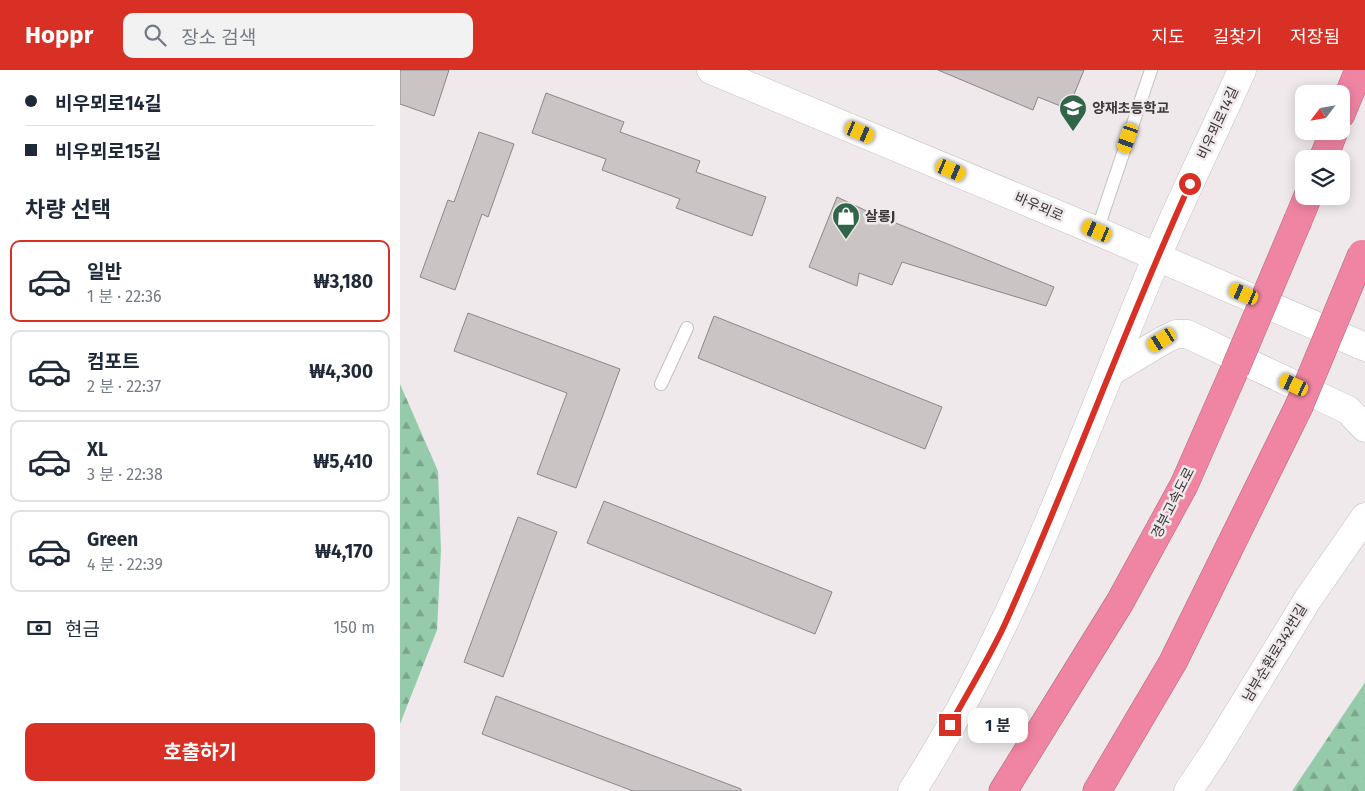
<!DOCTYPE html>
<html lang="ko">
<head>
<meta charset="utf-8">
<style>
	body { margin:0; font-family:"Fira Sans","Noto Sans KR",sans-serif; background:#f2f2f3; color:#1f2937; height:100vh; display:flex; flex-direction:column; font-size:19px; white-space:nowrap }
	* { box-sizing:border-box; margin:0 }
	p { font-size:16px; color:#747a83 }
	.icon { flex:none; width:28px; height:28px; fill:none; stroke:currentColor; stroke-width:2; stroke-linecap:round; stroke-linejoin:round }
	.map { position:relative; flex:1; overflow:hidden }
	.drawer { display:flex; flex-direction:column; background:#fff; width:400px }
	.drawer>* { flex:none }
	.top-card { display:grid; align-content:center; height:110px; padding:0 25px; background:#fff }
	.needle { width:32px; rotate:239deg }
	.fabs { position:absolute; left:895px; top:15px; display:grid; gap:10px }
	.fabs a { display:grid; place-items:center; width:55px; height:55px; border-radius:10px; background:#fff; box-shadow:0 2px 12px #0003; font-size:25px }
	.end { position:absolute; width:22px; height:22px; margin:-11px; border:6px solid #d93025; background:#fff; box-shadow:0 0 0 2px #fff }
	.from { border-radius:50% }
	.bubble { position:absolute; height:35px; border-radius:10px; background:#fff; box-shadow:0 2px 12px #0003; font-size:16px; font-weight:700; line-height:35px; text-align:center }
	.car { position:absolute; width:15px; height:30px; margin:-15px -8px; border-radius:6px; box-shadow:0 0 4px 1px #0007; background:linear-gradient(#f5c518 24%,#345 0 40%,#f5c518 0 76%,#345 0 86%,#f5c518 0) }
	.top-card b { display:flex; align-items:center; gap:18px; height:48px; font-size:19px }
	.top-card b+b { border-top:1px solid #e0e1e3 }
	.top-card i { width:12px; height:12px; background:#1f2937 }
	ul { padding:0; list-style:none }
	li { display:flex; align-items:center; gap:15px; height:82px; margin:0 10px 8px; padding:0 15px; border:2px solid #e0e1e3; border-radius:10px }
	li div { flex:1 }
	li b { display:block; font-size:19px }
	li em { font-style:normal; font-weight:700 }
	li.selected { border-color:#d93025 }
	li>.icon { width:45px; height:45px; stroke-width:1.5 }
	h2 { padding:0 25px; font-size:22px; line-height:60px }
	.pay { display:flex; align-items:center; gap:12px; height:55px; padding:0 25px; font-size:19px }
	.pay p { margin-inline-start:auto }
	.button { display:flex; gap:10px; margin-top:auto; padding:10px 25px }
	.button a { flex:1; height:58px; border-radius:10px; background:#d93025; color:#fff; font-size:20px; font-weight:700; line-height:58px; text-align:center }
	header { display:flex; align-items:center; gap:30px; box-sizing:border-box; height:70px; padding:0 25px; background:#d93025; color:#fff }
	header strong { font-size:24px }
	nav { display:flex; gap:28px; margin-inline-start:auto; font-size:18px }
	.search { width:350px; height:45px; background:#f2f2f3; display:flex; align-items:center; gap:12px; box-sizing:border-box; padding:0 18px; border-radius:10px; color:#747a83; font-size:19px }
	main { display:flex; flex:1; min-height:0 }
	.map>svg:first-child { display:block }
	.forest { fill:url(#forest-firs) }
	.building { fill:#cac4c5; stroke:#8b8687 }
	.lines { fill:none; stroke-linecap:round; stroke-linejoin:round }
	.lane-casing { stroke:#c5bfc0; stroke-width:14 }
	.secondary-casing { stroke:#c5bfc0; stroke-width:29 }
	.highway-casing { stroke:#b0697e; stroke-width:29 }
	.lane { stroke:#fff; stroke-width:12 }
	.secondary { stroke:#fff; stroke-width:28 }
	.highway { stroke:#f084a3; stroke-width:28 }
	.highway-bridge-casing { stroke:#b0697e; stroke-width:29; stroke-linecap:butt }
	.highway-bridge { stroke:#f084a3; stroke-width:28 }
	.route { stroke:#d93025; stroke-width:6 }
	.labels { text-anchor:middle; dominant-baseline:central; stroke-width:5; stroke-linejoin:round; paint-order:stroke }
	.poi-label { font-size:14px; font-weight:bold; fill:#3a3738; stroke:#efe9eb; text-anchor:start }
	.street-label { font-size:14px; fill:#3a3738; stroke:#efe9eb }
</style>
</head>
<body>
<header>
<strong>Hoppr</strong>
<div class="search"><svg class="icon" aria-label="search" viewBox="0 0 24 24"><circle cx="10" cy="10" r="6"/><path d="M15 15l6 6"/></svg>장소 검색</div>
<nav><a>지도</a><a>길찾기</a><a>저장됨</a></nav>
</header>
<main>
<section class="drawer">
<div class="top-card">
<b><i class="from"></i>비우뫼로14길</b>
<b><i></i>비우뫼로15길</b>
</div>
<h2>차량 선택</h2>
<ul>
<li class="selected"><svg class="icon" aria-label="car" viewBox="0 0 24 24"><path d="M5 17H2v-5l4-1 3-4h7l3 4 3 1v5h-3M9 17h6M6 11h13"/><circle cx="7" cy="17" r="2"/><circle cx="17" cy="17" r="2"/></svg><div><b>일반</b><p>1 분 · 22:36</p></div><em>₩3,180</em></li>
<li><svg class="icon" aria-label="car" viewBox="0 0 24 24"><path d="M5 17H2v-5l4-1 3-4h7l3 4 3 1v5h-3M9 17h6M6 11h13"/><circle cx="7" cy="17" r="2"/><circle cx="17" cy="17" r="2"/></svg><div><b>컴포트</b><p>2 분 · 22:37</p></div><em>₩4,300</em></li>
<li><svg class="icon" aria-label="car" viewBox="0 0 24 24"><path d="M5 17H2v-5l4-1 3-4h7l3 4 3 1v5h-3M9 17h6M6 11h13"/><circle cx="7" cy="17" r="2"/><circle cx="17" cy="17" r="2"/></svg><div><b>XL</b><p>3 분 · 22:38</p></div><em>₩5,410</em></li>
<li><svg class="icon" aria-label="car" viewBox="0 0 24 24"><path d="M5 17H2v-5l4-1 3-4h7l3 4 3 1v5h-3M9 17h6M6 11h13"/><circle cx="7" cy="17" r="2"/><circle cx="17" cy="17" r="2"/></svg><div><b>Green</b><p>4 분 · 22:39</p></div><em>₩4,170</em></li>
</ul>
<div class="pay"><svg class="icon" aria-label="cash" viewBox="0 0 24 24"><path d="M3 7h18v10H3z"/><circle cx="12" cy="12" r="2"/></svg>현금<p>150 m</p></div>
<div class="button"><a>호출하기</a></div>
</section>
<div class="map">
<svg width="965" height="721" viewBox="0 0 965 721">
	<defs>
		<pattern id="forest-firs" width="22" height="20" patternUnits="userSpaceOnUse" patternTransform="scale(1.25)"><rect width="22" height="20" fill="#95cbab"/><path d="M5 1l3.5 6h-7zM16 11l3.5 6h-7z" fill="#7ba68c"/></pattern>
	</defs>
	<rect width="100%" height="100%" fill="#efe9eb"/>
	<!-- forest -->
	<g class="forest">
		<polygon points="0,314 38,401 41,480 37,560 0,654"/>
		<polygon points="965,611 965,721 892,721 964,614"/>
	</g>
	<!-- building -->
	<g class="building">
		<polygon points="0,0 49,0 34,46 0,34"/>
		<polygon points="538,0 684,0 668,39 638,27 633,40"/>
		<polygon points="146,23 224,52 220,62 300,91 296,102 366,127 352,166 276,138 280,129 202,100 206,89 132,63"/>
		<polygon points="79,62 114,74 88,147 82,144 55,220 20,207 48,130 54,132"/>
		<polygon points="437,127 471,143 654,217 646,236 502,192 492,215 459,203 457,216 409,197"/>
		<polygon points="68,243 220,299 176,418 137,404 167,323 54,281"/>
		<polygon points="314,246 542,337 525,379 298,288"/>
		<polygon points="204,431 432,522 415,564 187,473"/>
		<polygon points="118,447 157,462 103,607 64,592"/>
		<polygon points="96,626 341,719 341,721 233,721 82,664"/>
	</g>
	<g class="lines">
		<!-- lane casing -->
		<g class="lane-casing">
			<g id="lane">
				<polyline points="697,161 751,0"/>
				<polyline points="261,314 287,258"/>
			</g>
		</g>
		<!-- secondary casing -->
		<g class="secondary-casing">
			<g id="secondary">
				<polyline points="311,0 697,161 965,277"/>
				<polyline points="712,301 762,271 776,264 787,264 948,340 965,358"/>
				<path d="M512 721C617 557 681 368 756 189 783 125 814 63 842 0"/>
				<polyline points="788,721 815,681 908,529 965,447"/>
			</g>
		</g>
		<!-- highway casing -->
		<g class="highway-casing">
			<g id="highway">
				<polyline points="941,44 959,0"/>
				<polyline points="923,89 934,61"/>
				<polyline points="898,150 908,126"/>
				<polyline points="603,721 720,532 784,415 835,299"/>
				<polyline points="697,721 773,592 899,336"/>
			</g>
		</g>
		<!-- lane -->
		<use href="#lane" class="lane"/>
		<!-- secondary -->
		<use href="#secondary" class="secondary"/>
		<!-- highway -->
		<use href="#highway" class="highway"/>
		<!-- highway-bridge casing -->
		<g class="highway-bridge-casing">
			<g id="highway-bridge">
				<polyline points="835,299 898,150"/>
				<polyline points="899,336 962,184"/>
			</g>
		</g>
		<!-- highway-bridge -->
		<use href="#highway-bridge" class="highway-bridge"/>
	</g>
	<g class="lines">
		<!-- route -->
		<path class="route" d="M550 655C568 622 588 590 604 556 670 410 724 259 790 114"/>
	</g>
	<!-- icons -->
	<defs>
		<g id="school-pin" transform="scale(1.4375)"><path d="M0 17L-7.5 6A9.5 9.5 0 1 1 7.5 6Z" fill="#316549" stroke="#efe9eb"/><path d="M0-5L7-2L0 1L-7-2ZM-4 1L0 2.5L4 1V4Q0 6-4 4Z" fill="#fff"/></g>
		<g id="shop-pin" transform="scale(1.4375)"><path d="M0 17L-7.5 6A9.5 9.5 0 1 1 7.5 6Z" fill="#316549" stroke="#efe9eb"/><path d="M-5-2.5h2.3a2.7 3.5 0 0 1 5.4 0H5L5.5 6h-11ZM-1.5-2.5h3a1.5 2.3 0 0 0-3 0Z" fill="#fff"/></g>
	</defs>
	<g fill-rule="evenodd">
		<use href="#school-pin" x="673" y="38"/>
		<use href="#shop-pin" x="446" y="146"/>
	</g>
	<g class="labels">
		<!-- poi labels -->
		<g class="poi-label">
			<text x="692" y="38">양재초등학교</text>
			<text x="465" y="146">살롱J</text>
		</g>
		<!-- street labels -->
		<g class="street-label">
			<text transform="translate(818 53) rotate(-65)">비우뫼로14길</text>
			<text transform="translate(639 137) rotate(23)">바우뫼로</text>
			<text transform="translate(773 433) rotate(-63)">경부고속도로</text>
			<text transform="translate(875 583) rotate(-59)">남부순환로342번길</text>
		</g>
	</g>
</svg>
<div class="fabs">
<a><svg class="needle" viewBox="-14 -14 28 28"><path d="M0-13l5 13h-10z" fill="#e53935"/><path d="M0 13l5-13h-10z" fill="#747a83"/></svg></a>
<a><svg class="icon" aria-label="layers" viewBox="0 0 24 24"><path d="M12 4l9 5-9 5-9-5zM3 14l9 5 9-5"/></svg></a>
</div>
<i class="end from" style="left:790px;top:114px"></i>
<i class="end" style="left:550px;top:655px"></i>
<div class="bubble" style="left:568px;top:638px;width:60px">1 분</div>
<i class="car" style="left:460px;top:62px;rotate:113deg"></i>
<i class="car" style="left:728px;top:68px;rotate:199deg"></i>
<i class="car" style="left:551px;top:100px;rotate:113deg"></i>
<i class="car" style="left:697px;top:161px;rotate:293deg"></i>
<i class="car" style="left:844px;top:224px;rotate:293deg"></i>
<i class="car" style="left:762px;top:270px;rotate:238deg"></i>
<i class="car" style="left:894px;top:315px;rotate:295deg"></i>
</div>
</main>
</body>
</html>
